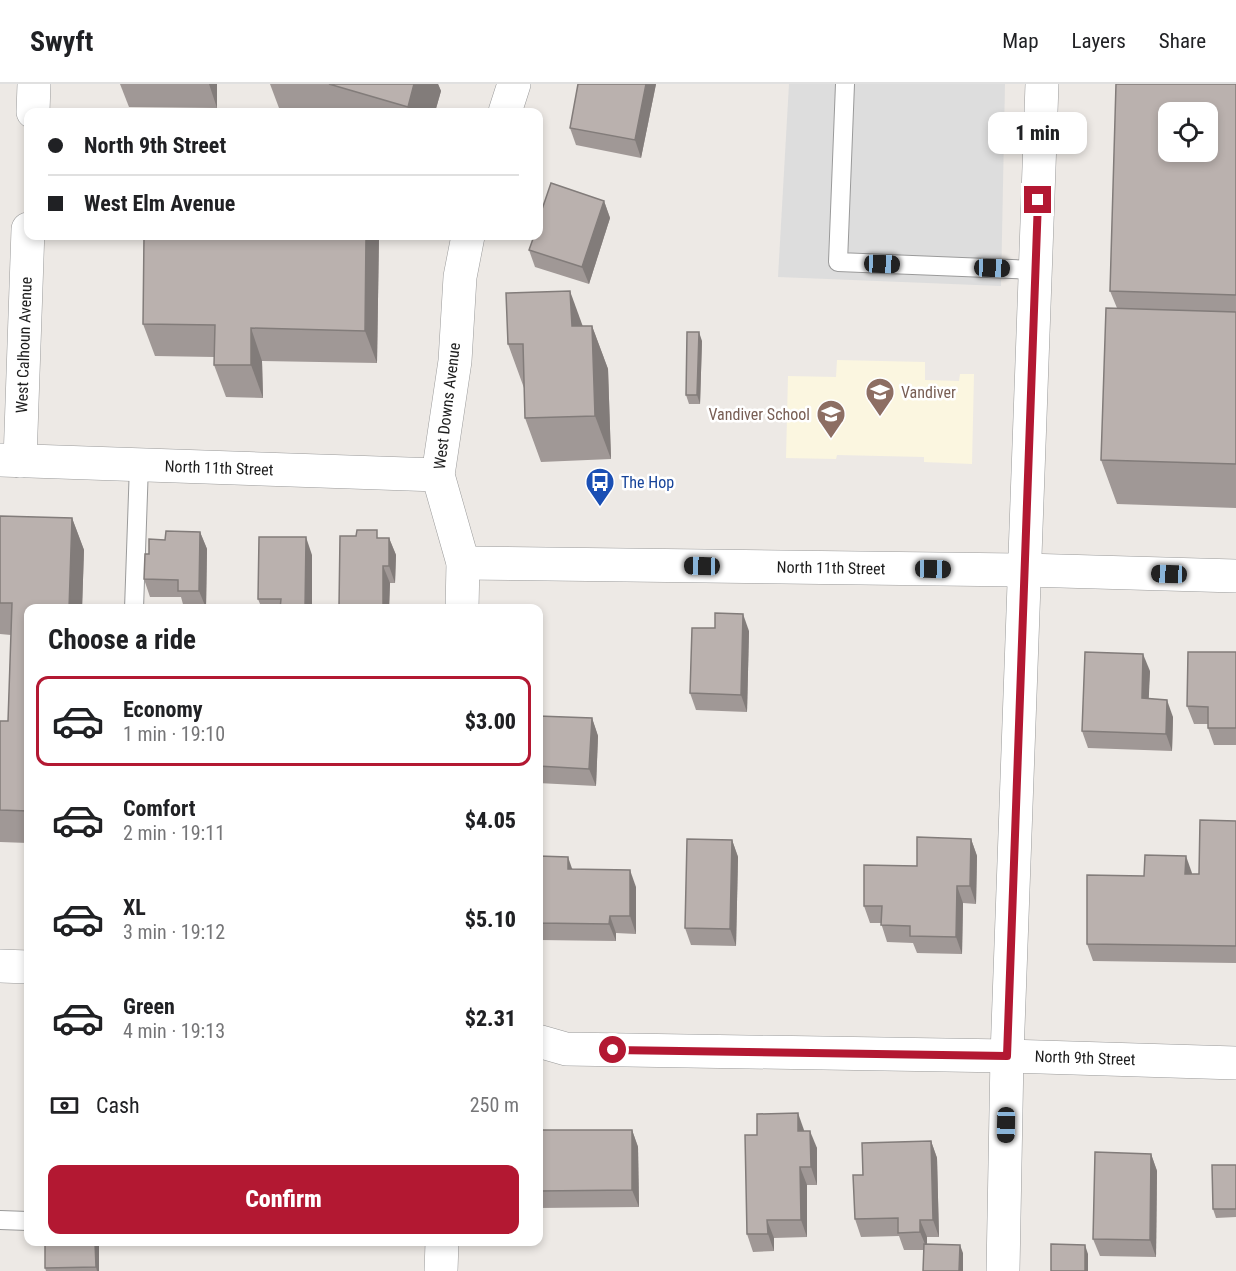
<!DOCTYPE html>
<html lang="en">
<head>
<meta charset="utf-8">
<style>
	body { margin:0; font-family:"Roboto Condensed",sans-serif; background:#f2f2f2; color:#202124; height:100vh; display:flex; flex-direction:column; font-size:22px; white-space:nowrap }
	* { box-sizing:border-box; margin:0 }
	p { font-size:20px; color:#757577 }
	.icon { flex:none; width:33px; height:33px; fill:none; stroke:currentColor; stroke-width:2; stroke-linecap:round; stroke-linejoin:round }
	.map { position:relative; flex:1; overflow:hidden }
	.side { position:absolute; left:24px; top:520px; width:519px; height:642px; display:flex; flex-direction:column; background:#fff; border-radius:12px; box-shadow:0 3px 9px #0003 }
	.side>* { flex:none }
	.top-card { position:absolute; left:24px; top:24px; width:519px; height:132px; border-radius:12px; box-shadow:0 3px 9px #0003; display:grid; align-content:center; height:132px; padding:0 24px; background:#fff }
	.controls { position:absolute; left:1158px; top:18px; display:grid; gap:12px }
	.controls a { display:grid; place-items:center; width:60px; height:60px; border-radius:12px; background:#fff; box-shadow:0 3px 9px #0003; font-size:30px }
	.end { position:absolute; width:27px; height:27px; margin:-14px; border:8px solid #b31832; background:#fff; box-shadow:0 0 0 3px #fff }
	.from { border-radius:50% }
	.bubble { position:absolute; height:42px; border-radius:12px; background:#fff; box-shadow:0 3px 9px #0003; font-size:20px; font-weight:800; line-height:42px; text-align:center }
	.car { position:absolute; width:18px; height:36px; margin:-18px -9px; border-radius:8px; box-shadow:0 0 4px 2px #0007; background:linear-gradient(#222 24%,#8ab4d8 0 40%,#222 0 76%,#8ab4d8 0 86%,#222 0) }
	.top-card b { display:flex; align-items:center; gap:21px; height:57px; font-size:22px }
	.top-card b+b { border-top:2px solid #e0e0e0 }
	.top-card i { width:15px; height:15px; background:#202124 }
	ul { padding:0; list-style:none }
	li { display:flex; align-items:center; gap:18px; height:90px; margin:0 12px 9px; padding:0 12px; border:3px solid transparent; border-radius:12px }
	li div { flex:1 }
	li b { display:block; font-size:22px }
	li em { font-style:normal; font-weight:800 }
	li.current { border-color:#b31832 }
	li>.icon { width:54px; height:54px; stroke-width:1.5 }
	h2 { padding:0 24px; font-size:27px; line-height:72px }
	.pay { display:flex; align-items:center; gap:15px; height:66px; padding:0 24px; font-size:22px }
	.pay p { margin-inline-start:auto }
	.action { display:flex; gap:12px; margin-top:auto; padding:12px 24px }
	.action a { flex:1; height:69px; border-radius:12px; background:#b31832; color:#fff; font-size:24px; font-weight:800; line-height:69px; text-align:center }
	header { display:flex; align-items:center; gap:36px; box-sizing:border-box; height:84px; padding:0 30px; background:#fff; border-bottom:2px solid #e0e0e0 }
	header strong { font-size:28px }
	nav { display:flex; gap:33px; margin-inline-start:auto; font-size:21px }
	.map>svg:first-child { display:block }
	.education { fill:#fbf6e0 }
	.parking { fill:#ddd }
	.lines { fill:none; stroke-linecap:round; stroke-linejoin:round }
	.lane-casing { stroke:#9a9a9a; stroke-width:20 }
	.street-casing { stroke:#9a9a9a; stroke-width:34 }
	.lane { stroke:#fff; stroke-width:18 }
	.street { stroke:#fff; stroke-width:33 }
	.wall { fill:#a09896 }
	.shaded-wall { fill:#827c7a }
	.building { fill:#bab1ae; stroke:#827c7a; stroke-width:1.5; fill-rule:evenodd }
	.route { stroke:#b31832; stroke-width:8 }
	.labels { text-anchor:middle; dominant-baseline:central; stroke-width:5; stroke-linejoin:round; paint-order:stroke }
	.street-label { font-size:16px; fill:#1d1d1d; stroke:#fff }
	.education-label { font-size:16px; fill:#785e54; stroke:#fff; text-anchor:start }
	.transit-label { font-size:16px; fill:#164399; stroke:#fff; text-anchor:start }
</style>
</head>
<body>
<header>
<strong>Swyft</strong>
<nav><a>Map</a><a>Layers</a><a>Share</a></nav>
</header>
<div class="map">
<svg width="1236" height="1187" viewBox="0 0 1236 1187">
	<rect width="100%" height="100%" fill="#ede9e5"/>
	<!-- education -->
	<polygon class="education" points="837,276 925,278 925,296 959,297 960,290 974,290 972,380 924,378 924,373 837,371 836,375 786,374 788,292 836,293"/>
	<!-- parking -->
	<polygon class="parking" points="789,0 1005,0 1001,202 778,193"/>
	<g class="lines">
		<!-- lane casing -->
		<g class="lane-casing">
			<g id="lane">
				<polyline points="845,0 838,178 1036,186"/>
				<polyline points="134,525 139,381"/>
				<polyline points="0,1136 28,1137"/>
			</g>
		</g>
		<!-- street casing -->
		<g class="street-casing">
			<g id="street">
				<polyline points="33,28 34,0"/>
				<polyline points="505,28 514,0"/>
				<polyline points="0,376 438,391"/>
				<polyline points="20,377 28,145"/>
				<polyline points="463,479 1025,486 1236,492"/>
				<polyline points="462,525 463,479 438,391 455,277 460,193 468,152"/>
				<polyline points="0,882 28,883"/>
				<polyline points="538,957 566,965 1007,972 1236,979"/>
				<polyline points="441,1187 442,1158"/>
				<polyline points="1003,1187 1007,972 1042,0"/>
			</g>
		</g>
		<!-- lane -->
		<use href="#lane" class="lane"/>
		<!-- street -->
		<use href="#street" class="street"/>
	</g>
	<!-- wall -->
	<g class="wall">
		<polygon points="120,0 217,0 217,24 129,23"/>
		<polygon points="270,0 438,0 441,7 435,28 294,28 279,24"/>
		<polygon points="656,0 641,74 576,61 570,44"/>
		<polygon points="1236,0 1236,424 1117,420 1101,376 1117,224 1110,207"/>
		<polygon points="604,117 610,134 589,200 535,183 529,166"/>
		<polygon points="379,152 377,279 262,277 263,314 226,313 214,281 214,273 155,272 143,240"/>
		<polygon points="583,242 592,242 608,285 611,375 541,378 525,334 524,304 508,260"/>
		<polygon points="702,257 700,320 689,320 686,311"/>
		<polygon points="0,432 72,434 84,466 82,525 28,525 28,759 0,758 0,637 8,637 11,551 0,550"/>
		<polygon points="200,448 207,465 206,524 184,524 181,513 150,513 144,495 149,470 165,456"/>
		<polygon points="380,454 389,454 396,471 395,499 390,499 389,525 340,525 339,523"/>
		<polygon points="312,471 312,525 262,525 258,515"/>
		<polygon points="749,547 747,628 696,626 690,609"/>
		<polygon points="1236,568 1236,661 1214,661 1208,644 1208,640 1194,640 1187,622"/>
		<polygon points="1150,587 1148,615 1173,633 1172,667 1088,664 1082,647"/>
		<polygon points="538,632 592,634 598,652 596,702 538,699"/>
		<polygon points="1236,737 1236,879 1093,877 1087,860 1144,792 1199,790"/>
		<polygon points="971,755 977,772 976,820 963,819 962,870 917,869 913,859 887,858 881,839 870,839 864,822 917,782"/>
		<polygon points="732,756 738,773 736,862 691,861 685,844"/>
		<polygon points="538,772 573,785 636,803 636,850 616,849 616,857 539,856"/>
		<polygon points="538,1046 632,1046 638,1063 639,1123 538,1124"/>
		<polygon points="804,1047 817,1064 817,1101 807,1101 807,1153 774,1154 774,1167 753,1168 747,1150 757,1051"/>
		<polygon points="931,1057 937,1074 939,1153 927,1153 927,1160 963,1169 924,1166 904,1166 899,1152 861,1153 855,1135 863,1091"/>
		<polygon points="1151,1070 1157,1087 1156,1173 1100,1172 1093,1155"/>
		<polygon points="1236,1081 1236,1133 1216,1134 1213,1125"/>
		<polygon points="99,1158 99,1187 46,1187 45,1184"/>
	</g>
	<!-- shaded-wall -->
	<g class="shaded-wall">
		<polygon points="209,0 217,0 217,24"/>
		<polygon points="414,0 438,0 441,7 435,28 410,28 408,23"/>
		<polygon points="646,0 656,0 641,74 635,56"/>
		<polygon points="604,117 610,134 589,200 582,183"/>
		<polygon points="366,152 379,152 377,279 365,247"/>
		<polygon points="570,207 586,251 572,242"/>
		<polygon points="592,242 608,285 611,375 595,332"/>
		<polygon points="251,244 262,277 263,314 251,281"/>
		<polygon points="699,248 702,257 700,320 697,311"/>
		<polygon points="72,434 84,466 82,525 69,525"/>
		<polygon points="200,448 207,465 206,524 199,507"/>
		<polygon points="306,453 312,471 312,525 305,525"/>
		<polygon points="389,454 396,471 395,499 389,482"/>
		<polygon points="383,482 390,499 389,525 383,525"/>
		<polygon points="743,530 749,547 747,628 741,611"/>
		<polygon points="1143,570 1150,587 1148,632 1142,614"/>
		<polygon points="1167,616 1173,633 1172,667 1166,650"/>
		<polygon points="592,634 598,652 596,702 589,685"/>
		<polygon points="971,755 977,772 976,820 970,802"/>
		<polygon points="732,756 738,773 736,862 730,845"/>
		<polygon points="1186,772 1192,789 1192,807 1185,790"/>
		<polygon points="568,773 574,790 568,785"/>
		<polygon points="630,786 636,803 636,850 630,832"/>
		<polygon points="957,802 963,819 962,870 956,853"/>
		<polygon points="610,832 616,849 616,857 609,840"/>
		<polygon points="798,1029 804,1046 804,1064 798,1047"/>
		<polygon points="632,1046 638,1063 639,1123 632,1106"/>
		<polygon points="810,1047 817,1064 817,1101 811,1083"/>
		<polygon points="931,1057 937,1074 939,1153 933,1136"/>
		<polygon points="1151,1070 1157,1087 1156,1173 1150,1156"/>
		<polygon points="800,1083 807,1101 807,1153 801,1136"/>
		<polygon points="767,1136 774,1154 774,1167 768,1150"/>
		<polygon points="920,1136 927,1153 927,1165 920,1148"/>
		<polygon points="95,1158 99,1158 99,1187 97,1187 96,1183"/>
		<polygon points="960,1161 963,1169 963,1187 959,1187"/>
		<polygon points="1085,1161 1088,1170 1088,1187 1085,1187"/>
	</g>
	<!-- building -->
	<g class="building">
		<polygon points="329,0 414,0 408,23"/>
		<polygon points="578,0 646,0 635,56 570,44"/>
		<path d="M1116 0H1236V211L1110 207ZM1168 28H1208V68H1168Z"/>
		<polygon points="551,99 604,117 582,183 529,166 534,152 538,152 538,137"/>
		<polygon points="144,152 366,152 365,247 251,244 251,281 214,281 215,241 143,240"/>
		<polygon points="570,207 572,242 592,242 595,332 525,334 523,260 508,260 506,209"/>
		<polygon points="1106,224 1236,228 1236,380 1101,376"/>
		<polygon points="687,248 699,248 697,311 686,311"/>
		<polygon points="0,432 72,434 69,525 28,525 28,727 0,726 0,637 8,637 12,519 0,519"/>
		<polygon points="357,446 377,446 377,454 389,454 389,482 383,482 383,525 358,525 358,524 339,523 340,452 356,452"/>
		<polygon points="166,447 200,448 199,507 178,507 178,496 144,495 145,470 149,470 149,455 165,456"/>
		<polygon points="259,453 306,453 305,525 280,525 281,515 258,515"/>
		<polygon points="715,529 743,530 741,611 690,609 692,544 715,544"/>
		<polygon points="1085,568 1143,570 1142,614 1167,616 1166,650 1082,647"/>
		<polygon points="1188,568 1236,568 1236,644 1208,644 1208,623 1187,622"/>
		<polygon points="538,632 592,634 589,685 538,682"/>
		<polygon points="1200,736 1236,737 1236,862 1087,860 1087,791 1144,792 1145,771 1186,772 1185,790 1199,790"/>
		<polygon points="917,753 971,755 970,802 957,802 956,853 910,852 910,842 881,841 882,822 864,822 864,781 917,782"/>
		<polygon points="687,755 732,756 730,845 685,844"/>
		<polygon points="538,772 568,773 568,785 630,786 630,832 610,832 609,840 538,839"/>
		<polygon points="798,1029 798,1047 810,1047 811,1083 800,1083 801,1136 767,1136 768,1150 747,1150 745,1051 757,1051 757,1030"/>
		<polygon points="538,1046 632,1046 632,1106 538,1107"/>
		<polygon points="931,1057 933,1136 920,1136 920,1148 898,1149 898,1134 855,1135 853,1091 863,1091 862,1059"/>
		<polygon points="1095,1068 1151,1070 1150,1156 1093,1155"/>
		<polygon points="1212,1081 1236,1081 1236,1125 1213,1125"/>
		<polygon points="45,1158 95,1158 96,1183 45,1184"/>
		<polygon points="924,1160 960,1161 959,1187 923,1187"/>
		<polygon points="1051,1160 1085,1161 1085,1187 1051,1187"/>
	</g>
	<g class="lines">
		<!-- route -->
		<polyline class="route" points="613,966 1007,972 1038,116"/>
	</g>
	<!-- icons -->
	<defs>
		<g id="school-pin" transform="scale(1.5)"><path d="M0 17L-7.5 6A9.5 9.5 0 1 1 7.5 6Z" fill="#8d6e63" stroke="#fff"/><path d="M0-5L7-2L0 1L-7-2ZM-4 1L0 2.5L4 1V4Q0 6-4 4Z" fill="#fff"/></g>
		<g id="bus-pin" transform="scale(1.5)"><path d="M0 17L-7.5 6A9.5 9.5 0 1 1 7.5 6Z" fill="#1a4fb4" stroke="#fff"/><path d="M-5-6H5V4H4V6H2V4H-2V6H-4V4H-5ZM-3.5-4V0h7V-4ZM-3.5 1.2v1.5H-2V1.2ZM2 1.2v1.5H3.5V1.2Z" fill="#fff"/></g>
	</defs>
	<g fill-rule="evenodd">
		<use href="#school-pin" x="880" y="308"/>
		<use href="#school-pin" x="831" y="330"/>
		<use href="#bus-pin" x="600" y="398"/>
	</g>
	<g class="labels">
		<!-- street labels -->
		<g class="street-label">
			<text transform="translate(24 261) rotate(-88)">West Calhoun Avenue</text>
			<text transform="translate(447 322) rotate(-83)">West Downs Avenue</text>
			<text transform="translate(219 384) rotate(2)">North 11th Street</text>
			<text transform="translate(831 484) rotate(1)">North 11th Street</text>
			<text transform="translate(1085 974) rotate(2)">North 9th Street</text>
		</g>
		<!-- education labels -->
		<g class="education-label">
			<text x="901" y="308">Vandiver</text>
			<text x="810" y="330" text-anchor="end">Vandiver School</text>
		</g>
		<!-- transit labels -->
		<g class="transit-label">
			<text x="621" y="398">The Hop</text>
		</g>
	</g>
</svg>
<div class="controls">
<a><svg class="icon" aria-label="locate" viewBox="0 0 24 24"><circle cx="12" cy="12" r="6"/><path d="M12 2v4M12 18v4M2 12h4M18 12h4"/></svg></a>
</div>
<i class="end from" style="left:613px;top:966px"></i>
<i class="end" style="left:1038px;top:116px"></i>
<div class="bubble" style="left:988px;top:28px;width:99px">1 min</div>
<i class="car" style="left:882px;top:180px;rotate:92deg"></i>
<i class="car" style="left:992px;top:184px;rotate:92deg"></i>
<i class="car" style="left:702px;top:482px;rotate:271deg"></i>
<i class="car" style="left:933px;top:485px;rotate:91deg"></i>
<i class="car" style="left:1169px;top:490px;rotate:272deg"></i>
<i class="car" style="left:1006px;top:1041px;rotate:181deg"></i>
<div class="top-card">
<b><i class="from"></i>North 9th Street</b>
<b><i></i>West Elm Avenue</b>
</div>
<section class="side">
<h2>Choose a ride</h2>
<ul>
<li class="current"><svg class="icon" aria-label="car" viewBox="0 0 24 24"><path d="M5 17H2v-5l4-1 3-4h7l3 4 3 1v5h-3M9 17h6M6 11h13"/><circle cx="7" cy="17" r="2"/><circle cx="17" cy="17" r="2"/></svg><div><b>Economy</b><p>1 min · 19:10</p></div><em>$3.00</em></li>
<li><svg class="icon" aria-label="car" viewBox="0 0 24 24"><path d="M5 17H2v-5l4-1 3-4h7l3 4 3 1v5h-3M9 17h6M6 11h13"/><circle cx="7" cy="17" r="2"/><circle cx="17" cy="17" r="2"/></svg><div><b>Comfort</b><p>2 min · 19:11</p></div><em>$4.05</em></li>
<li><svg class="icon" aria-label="car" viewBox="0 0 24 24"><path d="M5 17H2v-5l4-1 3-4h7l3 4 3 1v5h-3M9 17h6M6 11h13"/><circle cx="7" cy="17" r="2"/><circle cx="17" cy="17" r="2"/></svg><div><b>XL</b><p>3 min · 19:12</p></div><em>$5.10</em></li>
<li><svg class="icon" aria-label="car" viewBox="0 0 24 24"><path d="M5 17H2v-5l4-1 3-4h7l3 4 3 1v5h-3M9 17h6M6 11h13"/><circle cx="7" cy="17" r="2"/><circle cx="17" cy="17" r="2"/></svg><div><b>Green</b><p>4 min · 19:13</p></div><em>$2.31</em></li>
</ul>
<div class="pay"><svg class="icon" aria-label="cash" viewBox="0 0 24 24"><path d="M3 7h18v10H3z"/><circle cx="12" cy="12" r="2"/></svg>Cash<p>250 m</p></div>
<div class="action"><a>Confirm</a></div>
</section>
</div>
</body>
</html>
